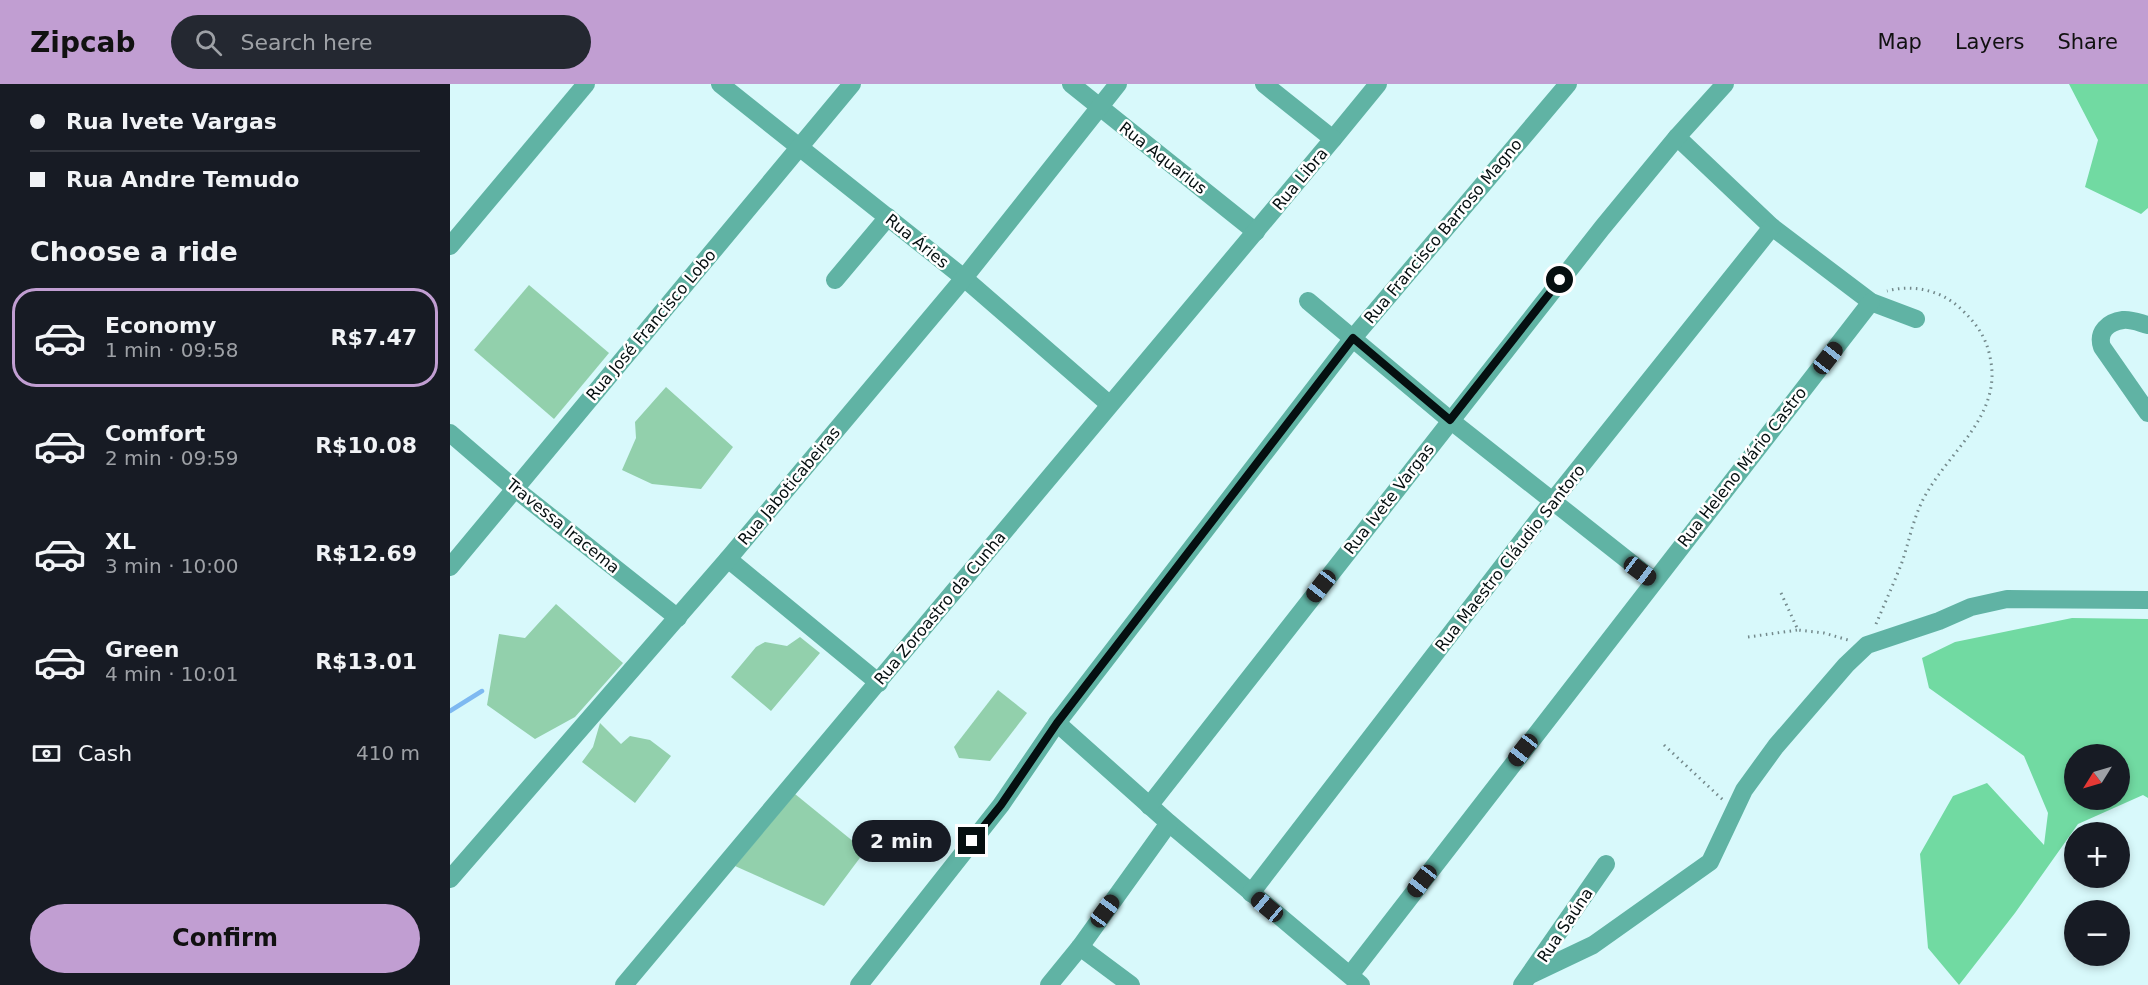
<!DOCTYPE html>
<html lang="en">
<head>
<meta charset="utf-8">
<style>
	body { margin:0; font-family:"DejaVu Sans",sans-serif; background:#242831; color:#f1f3f6; height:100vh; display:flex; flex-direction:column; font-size:22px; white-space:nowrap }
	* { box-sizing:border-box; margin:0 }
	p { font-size:20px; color:#9ea1a6 }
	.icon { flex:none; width:33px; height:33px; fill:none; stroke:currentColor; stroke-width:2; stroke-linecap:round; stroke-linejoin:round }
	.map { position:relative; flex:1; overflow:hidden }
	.panel { display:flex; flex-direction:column; background:#171b24; width:450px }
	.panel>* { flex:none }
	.hud { display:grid; align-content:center; height:132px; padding:0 30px; background:#171b24 }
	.needle { width:39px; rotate:233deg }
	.fabs { position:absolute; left:1614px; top:660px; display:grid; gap:12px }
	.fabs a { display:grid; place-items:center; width:66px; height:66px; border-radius:50%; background:#171b24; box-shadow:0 3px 9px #0003; font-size:30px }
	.end { position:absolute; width:27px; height:27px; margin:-14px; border:8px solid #050f10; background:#fff; box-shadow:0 0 0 3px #fff }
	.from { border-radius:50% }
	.bubble { position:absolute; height:42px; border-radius:21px; background:#171b24; box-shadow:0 3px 9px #0003; font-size:20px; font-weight:800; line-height:42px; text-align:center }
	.car { position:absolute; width:18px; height:36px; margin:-18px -9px; border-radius:8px; box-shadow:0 0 4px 2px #0007; background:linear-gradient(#222 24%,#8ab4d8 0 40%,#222 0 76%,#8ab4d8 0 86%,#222 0) }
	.hud b { display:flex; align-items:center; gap:21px; height:57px; font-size:22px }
	.hud b+b { border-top:2px solid #363941 }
	.hud i { width:15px; height:15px; background:#f1f3f6 }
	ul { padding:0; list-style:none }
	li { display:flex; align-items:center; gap:18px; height:99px; margin:0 12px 9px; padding:0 18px; border:3px solid transparent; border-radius:24px }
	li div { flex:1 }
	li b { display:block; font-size:22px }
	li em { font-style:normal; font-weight:800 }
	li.selected { border-color:#c19ed2 }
	li>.icon { width:54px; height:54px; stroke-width:1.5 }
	h2 { padding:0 30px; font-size:27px; line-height:72px }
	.pay { display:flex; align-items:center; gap:15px; height:66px; padding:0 30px; font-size:22px }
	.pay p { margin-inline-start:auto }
	.primary-button { display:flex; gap:12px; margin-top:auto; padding:12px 30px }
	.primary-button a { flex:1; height:69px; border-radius:36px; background:#c19ed2; color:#111; font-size:24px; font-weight:800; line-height:69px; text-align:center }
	header { display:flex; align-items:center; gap:36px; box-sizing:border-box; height:84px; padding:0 30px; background:#c19ed2; color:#111 }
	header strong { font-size:28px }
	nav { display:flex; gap:33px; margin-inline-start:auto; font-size:21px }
	.search { width:420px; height:54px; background:#242831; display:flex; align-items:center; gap:15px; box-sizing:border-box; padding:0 21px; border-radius:33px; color:#9ea1a6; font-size:22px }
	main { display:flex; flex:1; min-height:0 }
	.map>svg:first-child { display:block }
	.green { fill:#92d0ac }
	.forest { fill:#71daa2; fill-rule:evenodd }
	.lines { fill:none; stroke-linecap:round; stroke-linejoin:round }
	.stream { stroke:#7eb9f1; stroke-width:4.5 }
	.path { stroke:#73898b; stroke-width:3; stroke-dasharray:1.5 4.5; stroke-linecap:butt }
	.minor { stroke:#60b3a4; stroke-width:18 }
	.route { stroke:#050f10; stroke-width:8 }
	.labels { text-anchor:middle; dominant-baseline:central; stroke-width:5; stroke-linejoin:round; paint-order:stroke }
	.street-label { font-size:16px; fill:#050f10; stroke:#fff }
</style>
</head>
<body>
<header>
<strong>Zipcab</strong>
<div class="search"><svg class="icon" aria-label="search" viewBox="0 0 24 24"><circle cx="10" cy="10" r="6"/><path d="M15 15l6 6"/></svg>Search here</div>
<nav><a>Map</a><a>Layers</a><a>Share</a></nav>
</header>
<main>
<section class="panel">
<div class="hud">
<b><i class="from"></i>Rua Ivete Vargas</b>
<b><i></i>Rua Andre Temudo</b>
</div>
<h2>Choose a ride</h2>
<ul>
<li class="selected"><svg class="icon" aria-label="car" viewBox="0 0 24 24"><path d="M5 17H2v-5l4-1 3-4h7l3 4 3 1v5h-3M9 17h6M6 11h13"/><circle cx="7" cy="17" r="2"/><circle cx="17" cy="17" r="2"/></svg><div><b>Economy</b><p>1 min · 09:58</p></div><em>R$7.47</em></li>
<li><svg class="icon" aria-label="car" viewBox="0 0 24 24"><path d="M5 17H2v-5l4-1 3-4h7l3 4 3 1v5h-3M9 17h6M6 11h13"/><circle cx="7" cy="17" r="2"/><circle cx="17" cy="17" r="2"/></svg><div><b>Comfort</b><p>2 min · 09:59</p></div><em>R$10.08</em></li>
<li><svg class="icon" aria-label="car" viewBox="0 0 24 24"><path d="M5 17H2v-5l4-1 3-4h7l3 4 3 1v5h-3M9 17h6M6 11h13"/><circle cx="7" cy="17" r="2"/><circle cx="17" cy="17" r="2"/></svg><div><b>XL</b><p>3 min · 10:00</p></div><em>R$12.69</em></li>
<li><svg class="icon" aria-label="car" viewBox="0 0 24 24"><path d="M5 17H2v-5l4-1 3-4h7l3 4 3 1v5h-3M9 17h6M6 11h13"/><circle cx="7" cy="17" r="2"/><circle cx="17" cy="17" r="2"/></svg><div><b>Green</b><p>4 min · 10:01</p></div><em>R$13.01</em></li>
</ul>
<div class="pay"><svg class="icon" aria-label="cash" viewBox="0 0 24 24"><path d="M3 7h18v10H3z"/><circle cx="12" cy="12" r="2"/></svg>Cash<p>410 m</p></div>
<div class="primary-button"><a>Confirm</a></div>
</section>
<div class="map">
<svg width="1698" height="901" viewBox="0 0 1698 901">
	<rect width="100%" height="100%" fill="#d8f9fb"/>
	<!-- green -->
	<g class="green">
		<polygon points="79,201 159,269 104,335 24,266"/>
		<polygon points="216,303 283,363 251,405 202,400 172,386 186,354 185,338"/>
		<polygon points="106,520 173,579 125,633 85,655 37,621 49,550 75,554"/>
		<polygon points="350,553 370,569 321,627 281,593 306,563 315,558 337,562"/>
		<polygon points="548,606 577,629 540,677 509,674 504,663"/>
		<polygon points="150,639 171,660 180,652 200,656 221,672 185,719 132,678 143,663"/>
		<polygon points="345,710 415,767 374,822 285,782"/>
	</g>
	<!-- forest -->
	<g class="forest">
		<polygon points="1619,0 1698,0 1698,124 1691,130 1635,103 1648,56"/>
		<path d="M1622 534 1698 535V714L1693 711 1628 740 1565 829 1509 901 1478 864 1470 770 1503 712 1537 699 1594 761 1598 729 1574 672 1479 604 1472 574 1505 558ZM1624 670H1670V716H1624Z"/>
	</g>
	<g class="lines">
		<!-- stream -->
		<polyline class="stream" points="0,627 32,607"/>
		<!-- path -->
		<g class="path">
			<polyline points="1331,509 1348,546 1374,549 1398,556"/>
			<path d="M1426 540C1434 521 1443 501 1451 481 1459 459 1463 433 1475 412 1500 366 1553 331 1540 273 1536 252 1525 238 1510 224 1490 206 1463 200 1437 207"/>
			<polyline points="1298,553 1348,546"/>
			<polyline points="1214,661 1273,716"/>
		</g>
		<!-- minor -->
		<g class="minor">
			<polyline points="270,0 514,194 659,320"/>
			<polyline points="621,0 806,148"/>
			<polyline points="1227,53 1322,143 1421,218 1466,235"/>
			<polyline points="883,55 928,0"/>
			<polyline points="0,162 136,0"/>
			<polyline points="385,196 438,133"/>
			<polyline points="858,217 1000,336 1204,497"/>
			<path d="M1698 241C1690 239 1681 235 1673 236 1658 238 1647 248 1652 263L1698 329"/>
			<polyline points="0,349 64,404 228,534"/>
			<polyline points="278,475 429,599"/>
			<polyline points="0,483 402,0"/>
			<polyline points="607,639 719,739 911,901"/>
			<polyline points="699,722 1152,144 1227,53 1275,0"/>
			<polyline points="0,795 278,475 514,194 668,0"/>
			<polyline points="801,809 1102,418 1322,143"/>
			<polyline points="630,863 681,901"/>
			<polyline points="1082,890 1143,861 1260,778 1294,706 1326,662 1396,581 1417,561 1489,537 1521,523 1557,515 1698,516"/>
			<polyline points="900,891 1421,218"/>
			<polyline points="174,901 883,55 814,0"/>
			<polyline points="409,901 551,721 607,639 903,254 1118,0"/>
			<polyline points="599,901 630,863 719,739"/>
			<polyline points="1072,901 1156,780"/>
		</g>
	</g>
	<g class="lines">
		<!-- route -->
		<polyline class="route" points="522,757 551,721 607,639 903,254 1000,336 1110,196"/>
	</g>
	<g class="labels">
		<!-- street labels -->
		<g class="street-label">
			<text transform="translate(713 74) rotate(38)">Rua Aquarius</text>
			<text transform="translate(850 95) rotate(-50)">Rua Libra</text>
			<text transform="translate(993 147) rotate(-50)">Rua Francisco Barroso Magno</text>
			<text transform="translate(467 157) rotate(39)">Rua Áries</text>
			<text transform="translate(201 241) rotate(-50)">Rua José Francisco Lobo</text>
			<text transform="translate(1292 383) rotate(-52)">Rua Heleno Mário Castro</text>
			<text transform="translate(339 402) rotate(-50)">Rua Jaboticabeiras</text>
			<text transform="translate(939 415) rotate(-52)">Rua Ivete Vargas</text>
			<text transform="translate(113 442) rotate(39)">Travessa Iracema</text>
			<text transform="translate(1060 474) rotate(-52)">Rua Maestro Cláudio Santoro</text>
			<text transform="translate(490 524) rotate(-50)">Rua Zoroastro da Cunha</text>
			<text transform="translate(1115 841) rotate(-56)">Rua Saúna</text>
		</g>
	</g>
</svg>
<div class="fabs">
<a><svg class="needle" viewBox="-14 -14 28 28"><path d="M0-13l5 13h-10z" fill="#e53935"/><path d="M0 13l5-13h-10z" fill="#9ea1a6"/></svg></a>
<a>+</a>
<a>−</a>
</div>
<i class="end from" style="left:1110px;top:196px"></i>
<i class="end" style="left:522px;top:757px"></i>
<div class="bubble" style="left:402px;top:736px;width:99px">2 min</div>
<i class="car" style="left:1378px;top:274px;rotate:38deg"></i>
<i class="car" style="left:1190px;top:487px;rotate:127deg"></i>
<i class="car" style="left:871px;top:502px;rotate:218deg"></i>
<i class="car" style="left:1073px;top:666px;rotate:218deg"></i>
<i class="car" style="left:972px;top:797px;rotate:218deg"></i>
<i class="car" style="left:817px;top:823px;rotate:310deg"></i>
<i class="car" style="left:655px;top:827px;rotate:36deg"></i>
</div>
</main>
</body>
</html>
